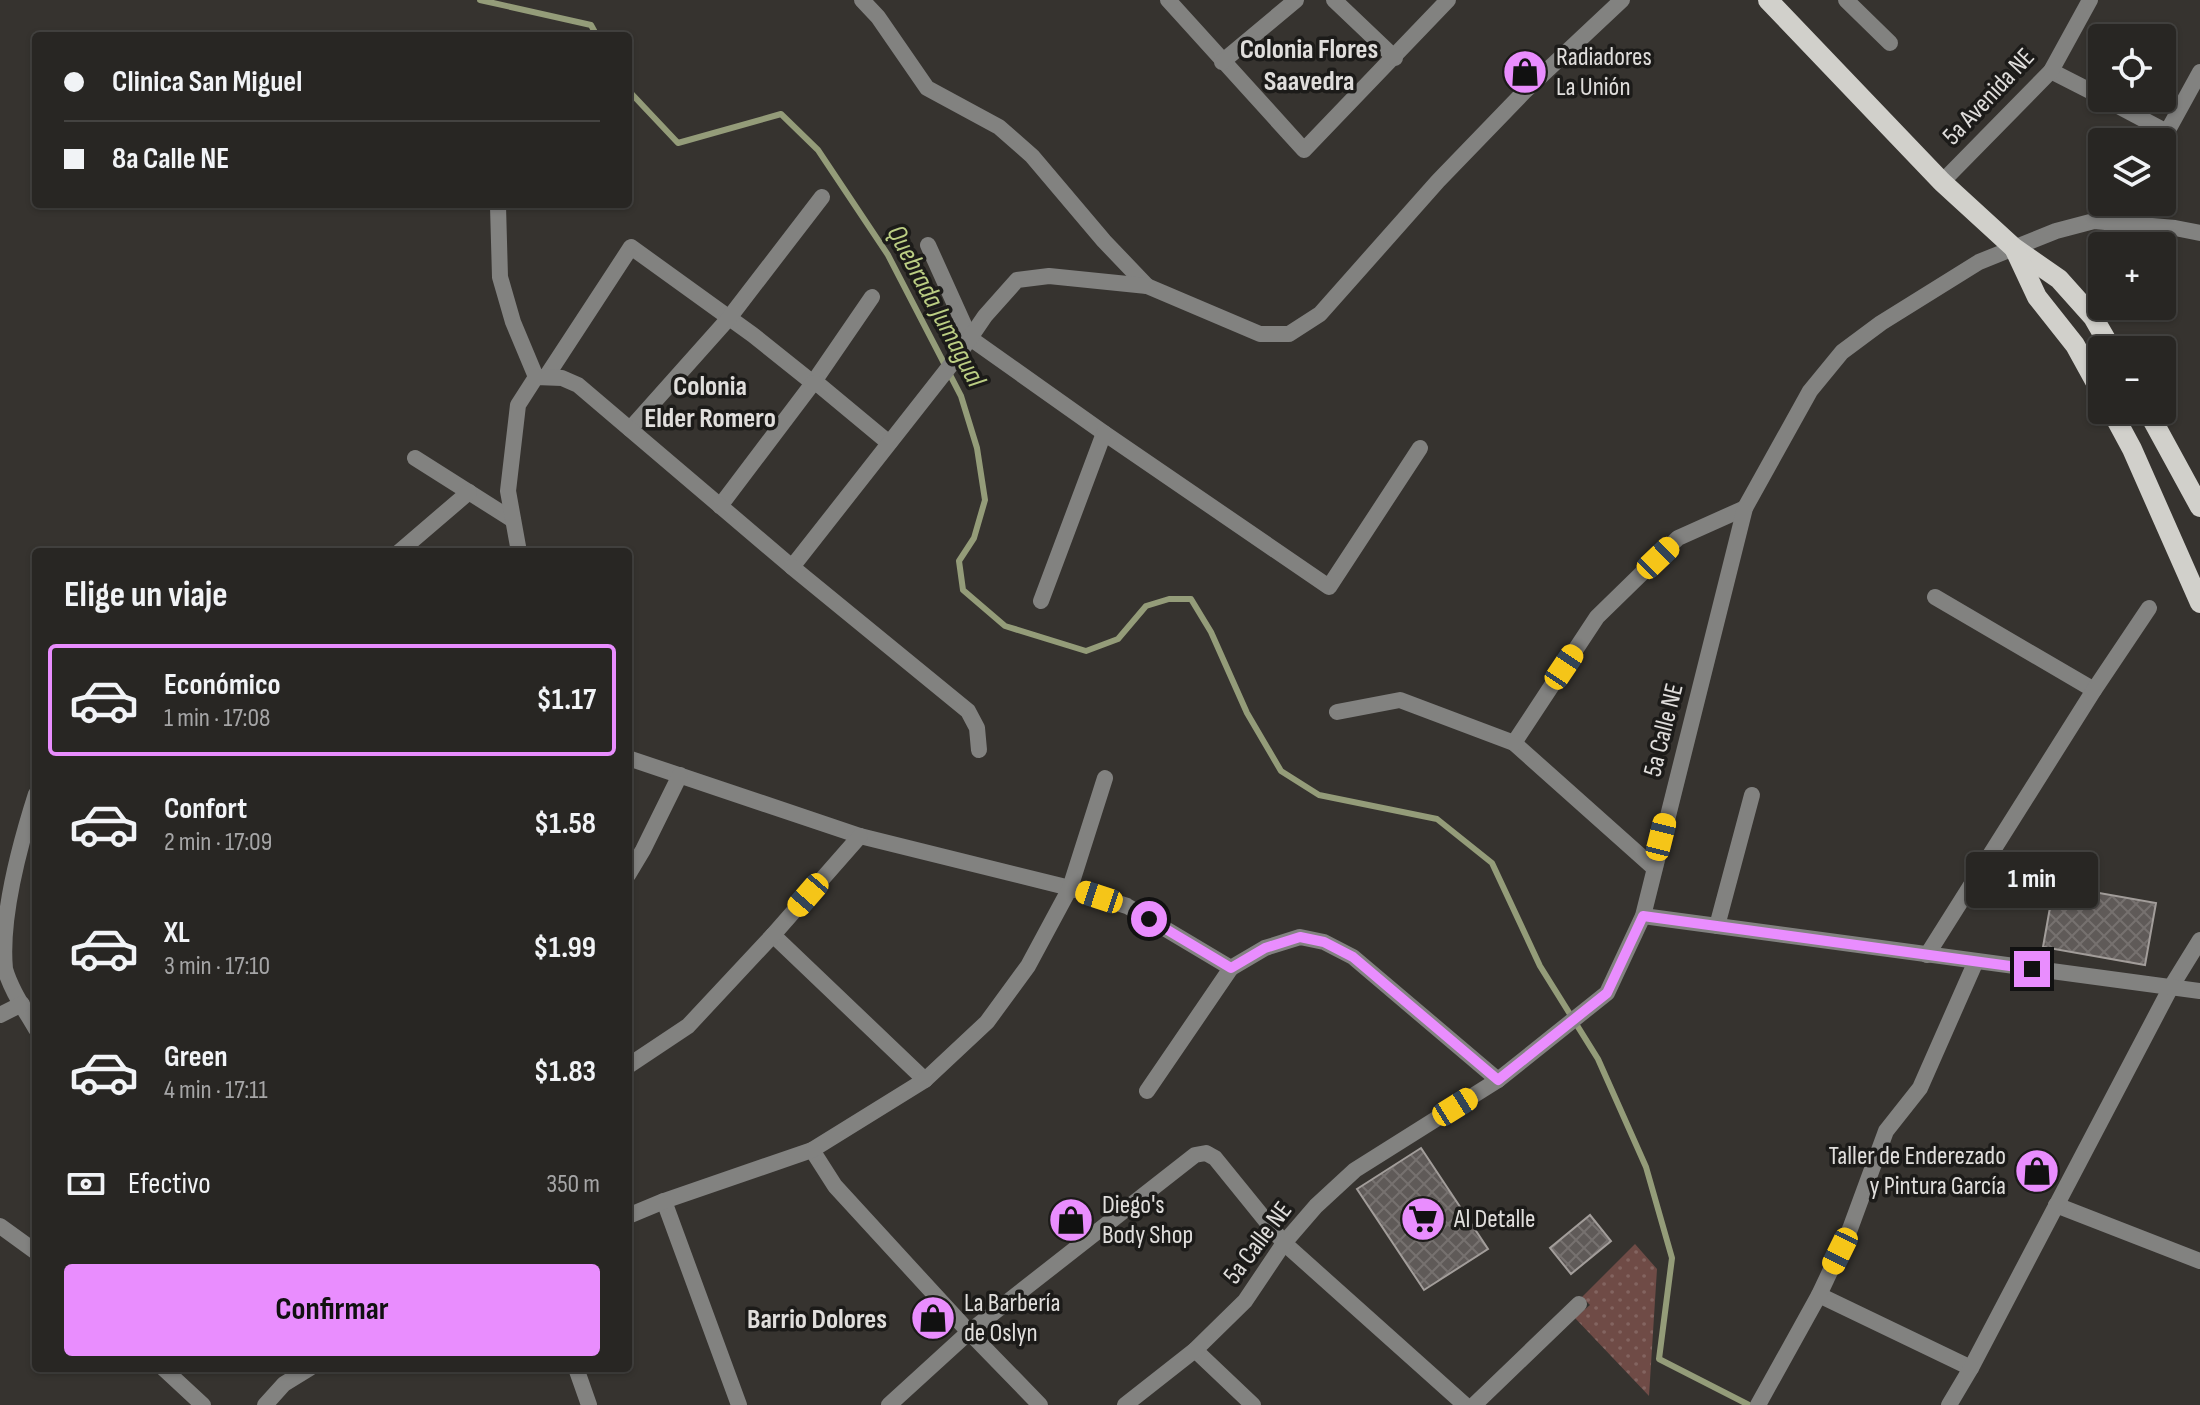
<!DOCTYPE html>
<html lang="es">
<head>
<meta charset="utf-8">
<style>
	body { margin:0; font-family:"Sofia Sans Condensed",sans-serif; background:#343230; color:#f1f3f6; height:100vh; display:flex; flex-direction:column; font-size:30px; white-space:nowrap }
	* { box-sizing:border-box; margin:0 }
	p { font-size:26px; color:#a5a5a6 }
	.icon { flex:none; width:44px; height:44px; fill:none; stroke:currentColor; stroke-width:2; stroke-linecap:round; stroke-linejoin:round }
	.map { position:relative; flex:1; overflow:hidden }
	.side { position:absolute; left:32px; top:548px; width:600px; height:824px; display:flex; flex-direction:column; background:#282623; border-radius:8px; box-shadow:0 2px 6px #0004,0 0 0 2px #444341 }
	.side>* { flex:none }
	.guide { position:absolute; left:32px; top:32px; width:600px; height:176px; border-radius:8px; box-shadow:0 2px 6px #0004,0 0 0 2px #444341; display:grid; align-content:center; height:176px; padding:0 32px; background:#282623 }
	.fabs { position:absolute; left:2088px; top:24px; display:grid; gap:16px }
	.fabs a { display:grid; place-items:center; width:88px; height:88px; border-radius:8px; background:#282623; box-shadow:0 2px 6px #0004,0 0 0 2px #444341; font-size:40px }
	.end { position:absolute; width:36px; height:36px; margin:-18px; border:10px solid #e98dfe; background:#111; box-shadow:0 0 0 4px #111 }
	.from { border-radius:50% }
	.bubble { position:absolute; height:56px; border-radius:8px; background:#282623; box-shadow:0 2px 6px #0004,0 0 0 2px #444341; font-size:26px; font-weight:700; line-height:56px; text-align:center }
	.car { position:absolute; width:24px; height:48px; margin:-24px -12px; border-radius:10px; box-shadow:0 0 6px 2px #0007; background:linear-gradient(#f5c518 24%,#345 0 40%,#f5c518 0 76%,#345 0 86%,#f5c518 0) }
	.guide b { display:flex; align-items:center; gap:28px; height:76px; font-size:30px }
	.guide b+b { border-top:2px solid #444341 }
	.guide i { width:20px; height:20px; background:#f1f3f6 }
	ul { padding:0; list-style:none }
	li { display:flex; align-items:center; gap:24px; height:112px; margin:0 16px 12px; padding:0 16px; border:4px solid transparent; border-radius:8px }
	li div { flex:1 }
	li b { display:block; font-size:30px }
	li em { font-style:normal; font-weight:700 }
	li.on { border-color:#e98dfe }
	li>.icon { width:72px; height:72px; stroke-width:1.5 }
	h2 { padding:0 32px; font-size:36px; line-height:96px }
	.pay { display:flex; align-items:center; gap:20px; height:88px; padding:0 32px; font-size:30px }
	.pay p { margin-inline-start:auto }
	.primary-button { display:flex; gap:16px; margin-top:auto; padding:16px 32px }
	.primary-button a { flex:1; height:92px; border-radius:8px; background:#e98dfe; color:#111; font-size:32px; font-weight:700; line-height:92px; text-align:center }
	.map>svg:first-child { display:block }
	.park { fill:url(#park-dots) }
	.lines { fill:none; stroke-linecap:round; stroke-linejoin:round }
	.stream { stroke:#949c79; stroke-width:6 }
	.building { fill:url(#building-cross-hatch); stroke:#a29d9a; stroke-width:2 }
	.minor { stroke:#828280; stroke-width:16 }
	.tertiary { stroke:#828280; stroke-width:16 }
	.primary { stroke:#d1d0cb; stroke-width:20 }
	.route { stroke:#e98dfe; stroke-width:10 }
	.labels { text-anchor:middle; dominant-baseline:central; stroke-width:7; stroke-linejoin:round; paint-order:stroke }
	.poi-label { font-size:26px; fill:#e0dedc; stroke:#1c1b19; text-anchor:start }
	.street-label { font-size:26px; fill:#e0dedc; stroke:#1c1b19 }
	.neighbourhood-label { font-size:28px; font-weight:bold; fill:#e0dedc; stroke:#1c1b19 }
	.water-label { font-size:28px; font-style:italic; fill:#bbce83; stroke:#1c1b19 }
</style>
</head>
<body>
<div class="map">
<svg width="2200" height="1405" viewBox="0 0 2200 1405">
	<defs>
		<pattern id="park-dots" width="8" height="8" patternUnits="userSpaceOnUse" patternTransform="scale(2)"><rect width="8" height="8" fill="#6f4b46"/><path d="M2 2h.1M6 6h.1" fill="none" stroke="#836460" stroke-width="1.8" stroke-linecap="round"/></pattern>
		<pattern id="building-cross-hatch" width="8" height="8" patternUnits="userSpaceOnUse" patternTransform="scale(2)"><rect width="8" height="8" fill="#5f5a58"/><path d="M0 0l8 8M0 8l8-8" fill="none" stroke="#76716f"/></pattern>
	</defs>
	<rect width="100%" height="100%" fill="#36332f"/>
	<!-- park -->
	<polygon class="park" points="1635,1244 1657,1269 1649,1396 1575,1318 1590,1305 1582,1297"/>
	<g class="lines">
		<!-- stream -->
		<g class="stream">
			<polyline points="480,0 591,25 597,36"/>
			<polyline points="628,90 678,143 781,114 818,150 888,255 961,396 977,448 985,500 974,538 959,561 963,590 1005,626 1086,651 1118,639 1146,606 1169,599 1191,599 1211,632 1247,713 1281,771 1319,795 1437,819 1492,863 1540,966 1598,1059 1646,1167 1672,1258 1659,1359 1749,1405"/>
		</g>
	</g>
	<!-- building -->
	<g class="building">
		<polygon points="2054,885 2156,903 2145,965 2043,947"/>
		<polygon points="1421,1148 1488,1249 1424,1290 1357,1189"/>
		<polygon points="1590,1215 1611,1241 1571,1274 1550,1248"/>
	</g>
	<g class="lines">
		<!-- minor -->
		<g class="minor">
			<polyline points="862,0 878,17 927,88 999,127 1032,156 1104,241 1147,286"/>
			<polyline points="1168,0 1304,150 1448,0"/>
			<polyline points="1334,0 1395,58"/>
			<polyline points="1846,0 1890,43"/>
			<polyline points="1222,62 1296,0"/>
			<polyline points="2051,71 2102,97"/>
			<polyline points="2103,98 2167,132 2200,72"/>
			<polyline points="1942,182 2051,71 2090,0"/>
			<polyline points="498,206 500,277 513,322 536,377"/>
			<polyline points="928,245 970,338 1104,433 1329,587 1420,448"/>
			<polyline points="546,377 631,247 753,335 813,383 872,297"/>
			<polyline points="630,429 729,318 822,197"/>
			<polyline points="415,458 513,520"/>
			<polyline points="720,506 813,383 818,384 889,443"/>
			<polyline points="399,552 469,492"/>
			<polyline points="519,552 508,491 518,405 536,377 562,378 578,385 792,567 957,357 985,316 1017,280 1049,276 1147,286 1260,334 1289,334 1320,314 1438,181 1524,92 1622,0"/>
			<polyline points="792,567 968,711 977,728 979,750"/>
			<polyline points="1935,597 2094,690"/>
			<polyline points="1041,601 1104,433"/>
			<polyline points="1337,712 1400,700 1514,743 1653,867"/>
			<polyline points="1514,743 1597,617 1678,538 1745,508"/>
			<polyline points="628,758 860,836 1070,888 1127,906 1231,968 1265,948 1300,937 1324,942 1353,957 1498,1080"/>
			<path d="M36 794C20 844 0 916 5 969 11 990 25 1010 36 1029"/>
			<polyline points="628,875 643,850 680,775"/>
			<polyline points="1717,926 1752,795"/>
			<polyline points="773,935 925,1080"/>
			<polyline points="1927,955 2094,690 2149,608"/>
			<polyline points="0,1015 22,1004"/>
			<polyline points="628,1066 688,1026 773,935 860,836"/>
			<polyline points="1147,1091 1231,968"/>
			<polyline points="812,1150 835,1186 969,1332 1040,1405"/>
			<polyline points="664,1201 739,1405"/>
			<polyline points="2056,1205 2200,1261"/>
			<polyline points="628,1216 664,1201 812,1150 925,1080 987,1022 1028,966 1070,888 1105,778"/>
			<polyline points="0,1226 36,1252"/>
			<polyline points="1819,1295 1971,1368"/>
			<polyline points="1195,1350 1253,1405"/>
			<polyline points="163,1368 203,1405"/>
			<polyline points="576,1368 589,1405"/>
			<polyline points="265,1405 284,1384 310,1368"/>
			<polyline points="889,1405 969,1332 1195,1155 1206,1153 1215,1158 1284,1243 1465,1405"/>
			<polyline points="1474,1405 1579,1304"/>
			<polyline points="1758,1405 1819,1295 1850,1229 1886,1131 1920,1088 1976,961"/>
			<polyline points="1949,1405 1971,1368 2171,987 2200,940"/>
		</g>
		<!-- tertiary -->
		<g class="tertiary">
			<polyline points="1643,916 2200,991"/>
			<polyline points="1125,1405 1195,1350 1245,1301 1284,1243 1316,1206 1355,1170 1498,1080 1607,993 1643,916 1745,508 1810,391 1842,352 1881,323 1979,262 2056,231 2094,221 2175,228 2200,233"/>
		</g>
		<!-- primary -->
		<g class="primary">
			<polyline points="1768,0 1942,182 2013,247 2059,279 2093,317 2112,350"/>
			<polyline points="2015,250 2037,297 2075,345 2102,394"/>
			<polyline points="2111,410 2132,449 2200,603"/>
			<polyline points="2147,410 2200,507"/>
		</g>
	</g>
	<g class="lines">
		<!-- route -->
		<polyline class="route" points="1149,919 1231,968 1265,948 1300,937 1324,942 1353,957 1498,1080 1607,993 1643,916 2032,969"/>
	</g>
	<!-- icons -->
	<defs>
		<g id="shop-disc" transform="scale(2.3)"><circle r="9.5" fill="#e98dfe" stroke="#1c1b19"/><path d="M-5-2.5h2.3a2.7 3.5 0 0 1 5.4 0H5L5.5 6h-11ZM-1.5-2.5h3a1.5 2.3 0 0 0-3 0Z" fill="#111"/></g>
		<g id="supermarket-disc" transform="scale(2.3)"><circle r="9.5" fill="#e98dfe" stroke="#1c1b19"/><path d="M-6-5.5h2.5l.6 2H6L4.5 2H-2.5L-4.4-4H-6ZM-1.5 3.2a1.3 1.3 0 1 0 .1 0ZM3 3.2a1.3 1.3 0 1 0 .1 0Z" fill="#111"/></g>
	</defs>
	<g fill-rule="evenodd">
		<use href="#shop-disc" x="1525" y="72"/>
		<use href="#shop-disc" x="2037" y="1171"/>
		<use href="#supermarket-disc" x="1423" y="1219"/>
		<use href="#shop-disc" x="1071" y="1220"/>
		<use href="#shop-disc" x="933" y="1318"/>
	</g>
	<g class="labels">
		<!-- poi labels -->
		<g class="poi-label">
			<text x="1556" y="57">Radiadores<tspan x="1556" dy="30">La Unión</tspan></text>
			<text x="2006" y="1156" text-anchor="end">Taller de Enderezado<tspan x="2006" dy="30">y Pintura García</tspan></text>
			<text x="1102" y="1205">Diego's<tspan x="1102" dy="30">Body Shop</tspan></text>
			<text x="1454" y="1219">Al Detalle</text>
			<text x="964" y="1303">La Barbería<tspan x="964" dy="30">de Oslyn</tspan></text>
		</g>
		<!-- street labels -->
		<g class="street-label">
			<text transform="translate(1989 97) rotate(-47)">5a Avenida NE</text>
			<text transform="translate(1664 730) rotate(-76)">5a Calle NE</text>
			<text transform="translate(1258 1243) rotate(-53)">5a Calle NE</text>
		</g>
		<!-- neighbourhood labels -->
		<g class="neighbourhood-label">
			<text x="1309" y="49">Colonia Flores<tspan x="1309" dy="32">Saavedra</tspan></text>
			<text x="710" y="386">Colonia<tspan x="710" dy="32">Elder Romero</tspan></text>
			<text x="817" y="1319">Barrio Dolores</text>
		</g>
		<!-- water labels -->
		<g class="water-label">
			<text transform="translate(936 306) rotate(62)">Quebrada Jumagual</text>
		</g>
	</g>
</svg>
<div class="fabs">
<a><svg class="icon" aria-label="locate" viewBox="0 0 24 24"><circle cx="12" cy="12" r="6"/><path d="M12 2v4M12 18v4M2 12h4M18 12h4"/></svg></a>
<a><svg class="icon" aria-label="layers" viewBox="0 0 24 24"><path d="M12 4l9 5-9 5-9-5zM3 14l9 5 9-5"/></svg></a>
<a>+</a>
<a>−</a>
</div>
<i class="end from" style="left:1149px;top:919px"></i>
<i class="end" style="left:2032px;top:969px"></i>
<div class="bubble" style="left:1966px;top:852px;width:132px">1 min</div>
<i class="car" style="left:1658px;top:558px;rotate:46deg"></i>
<i class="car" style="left:1564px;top:667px;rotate:34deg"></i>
<i class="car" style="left:1661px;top:837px;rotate:14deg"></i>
<i class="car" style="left:808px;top:895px;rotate:221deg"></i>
<i class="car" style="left:1099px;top:897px;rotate:288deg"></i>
<i class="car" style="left:1455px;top:1107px;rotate:58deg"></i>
<i class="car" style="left:1840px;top:1251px;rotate:206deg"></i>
<div class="guide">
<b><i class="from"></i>Clinica San Miguel</b>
<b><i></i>8a Calle NE</b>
</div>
<section class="side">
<h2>Elige un viaje</h2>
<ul>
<li class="on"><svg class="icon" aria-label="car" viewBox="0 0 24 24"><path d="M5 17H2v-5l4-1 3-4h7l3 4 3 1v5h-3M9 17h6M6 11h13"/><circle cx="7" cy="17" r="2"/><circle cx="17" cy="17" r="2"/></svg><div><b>Económico</b><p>1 min · 17:08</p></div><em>$1.17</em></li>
<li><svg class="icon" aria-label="car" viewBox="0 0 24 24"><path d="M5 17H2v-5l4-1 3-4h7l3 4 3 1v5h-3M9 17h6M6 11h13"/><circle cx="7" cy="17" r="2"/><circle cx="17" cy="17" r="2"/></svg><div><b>Confort</b><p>2 min · 17:09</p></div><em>$1.58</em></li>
<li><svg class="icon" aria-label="car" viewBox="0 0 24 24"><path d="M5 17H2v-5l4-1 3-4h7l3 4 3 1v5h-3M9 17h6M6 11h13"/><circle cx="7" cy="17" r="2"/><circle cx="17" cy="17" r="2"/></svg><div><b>XL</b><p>3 min · 17:10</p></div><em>$1.99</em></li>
<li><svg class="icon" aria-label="car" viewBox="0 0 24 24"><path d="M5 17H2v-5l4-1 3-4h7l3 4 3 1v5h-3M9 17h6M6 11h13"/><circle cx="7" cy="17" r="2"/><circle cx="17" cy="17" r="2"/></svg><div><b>Green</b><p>4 min · 17:11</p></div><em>$1.83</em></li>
</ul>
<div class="pay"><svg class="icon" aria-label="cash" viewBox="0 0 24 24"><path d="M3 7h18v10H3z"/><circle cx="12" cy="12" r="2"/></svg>Efectivo<p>350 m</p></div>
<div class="primary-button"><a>Confirmar</a></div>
</section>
</div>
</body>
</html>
